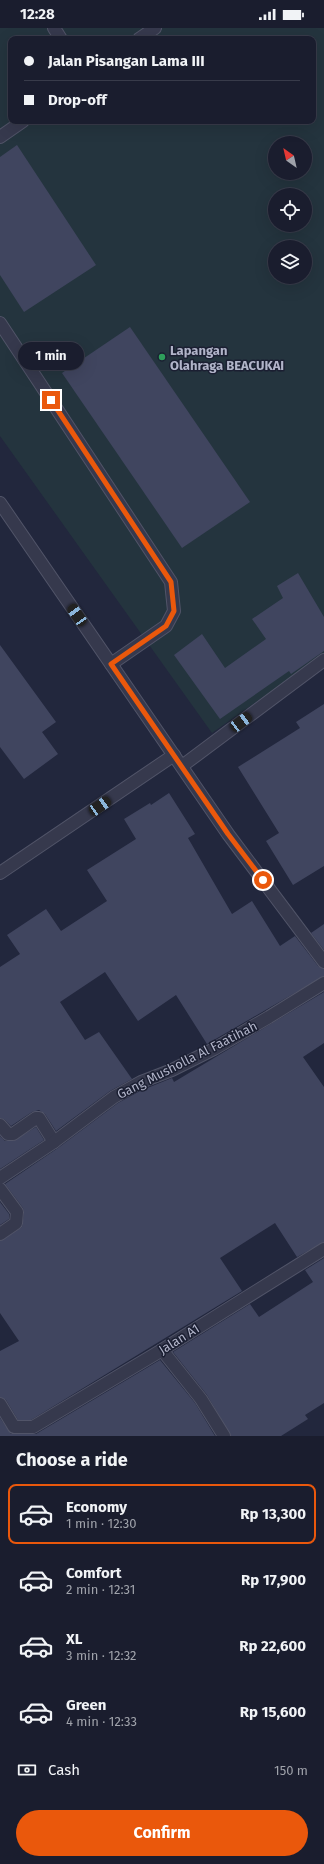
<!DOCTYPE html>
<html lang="en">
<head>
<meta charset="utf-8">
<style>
	body { margin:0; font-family:"Fira Sans",sans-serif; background:#232636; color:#f1f3f6; height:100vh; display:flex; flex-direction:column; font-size:15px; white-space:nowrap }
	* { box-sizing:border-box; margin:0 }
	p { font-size:13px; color:#9fa2aa }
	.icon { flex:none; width:22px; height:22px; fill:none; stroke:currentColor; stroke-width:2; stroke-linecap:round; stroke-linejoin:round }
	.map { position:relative; height:1408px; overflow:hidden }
	.details { display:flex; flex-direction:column; background:#1a1d2e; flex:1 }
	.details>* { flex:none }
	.banner { position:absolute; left:8px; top:8px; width:308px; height:88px; border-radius:8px; box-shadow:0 4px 16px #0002,0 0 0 1px #383b4a; display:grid; align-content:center; height:88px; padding:0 16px; background:#1a1d2e }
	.needle { width:26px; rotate:326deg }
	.fabs { position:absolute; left:268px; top:108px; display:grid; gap:8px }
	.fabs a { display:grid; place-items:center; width:44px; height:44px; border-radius:50%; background:#1a1d2e; box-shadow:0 4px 16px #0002,0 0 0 1px #383b4a; font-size:20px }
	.end { position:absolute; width:18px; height:18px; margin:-9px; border:5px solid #ea580c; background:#fff; box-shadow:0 0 0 2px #fff }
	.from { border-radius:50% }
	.bubble { position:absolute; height:28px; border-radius:14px; background:#1a1d2e; box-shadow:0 4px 16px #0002,0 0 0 1px #383b4a; font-size:13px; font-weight:700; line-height:28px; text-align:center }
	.car { position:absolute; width:12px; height:24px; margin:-12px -6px; border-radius:5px; box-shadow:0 0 3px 1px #0007; background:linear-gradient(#222 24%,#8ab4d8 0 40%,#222 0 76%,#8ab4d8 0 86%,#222 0) }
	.banner b { display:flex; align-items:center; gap:14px; height:38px; font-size:15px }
	.banner b+b { border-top:1px solid #383b4a }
	.banner i { width:10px; height:10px; background:#f1f3f6 }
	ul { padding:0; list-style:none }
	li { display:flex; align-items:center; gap:12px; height:60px; margin:0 8px 6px; padding:0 8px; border:2px solid transparent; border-radius:8px }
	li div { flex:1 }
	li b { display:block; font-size:15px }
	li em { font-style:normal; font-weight:700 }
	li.current { border-color:#ea580c }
	li>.icon { width:36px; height:36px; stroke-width:1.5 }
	h2 { padding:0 16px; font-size:18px; line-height:48px }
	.pay { display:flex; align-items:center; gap:10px; height:44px; padding:0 16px; font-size:15px }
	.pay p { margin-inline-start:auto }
	.button { display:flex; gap:8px; margin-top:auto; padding:8px 16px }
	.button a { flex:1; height:46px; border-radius:24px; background:#ea580c; color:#fff; font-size:16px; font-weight:700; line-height:46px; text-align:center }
	.status { display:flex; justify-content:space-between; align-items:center; height:28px; padding:0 20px; background:#1a1d2e; direction:ltr }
	.status svg { height:11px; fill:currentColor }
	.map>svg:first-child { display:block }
	.green { fill:#24343e; fill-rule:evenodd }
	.building { fill:#40455f }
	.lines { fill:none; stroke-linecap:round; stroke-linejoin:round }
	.minor-casing { stroke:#515468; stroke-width:14 }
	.minor { stroke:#36394d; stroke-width:12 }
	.route { stroke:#ea580c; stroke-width:5 }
	.leisure-dot { fill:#2e9e5b; stroke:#1b1f32; stroke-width:1.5 }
	.labels { text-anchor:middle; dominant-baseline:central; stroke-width:3; stroke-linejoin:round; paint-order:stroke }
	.poi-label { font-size:13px; font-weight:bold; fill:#b1b4c9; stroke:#1b1f32; text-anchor:start }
	.street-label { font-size:13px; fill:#b1b4c9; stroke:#1b1f32 }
</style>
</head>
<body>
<div class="status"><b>12:28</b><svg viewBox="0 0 49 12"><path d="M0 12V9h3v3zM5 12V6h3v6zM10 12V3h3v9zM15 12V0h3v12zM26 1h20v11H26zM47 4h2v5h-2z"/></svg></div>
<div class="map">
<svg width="324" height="1408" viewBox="0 0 324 1408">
	<rect width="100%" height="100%" fill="#22273d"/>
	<!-- green -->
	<path class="green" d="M0 0H324V626L212 705 0 408ZM11 11H313V93H11ZM275 115H305V145H275ZM275 167H305V197H275ZM275 219H305V249H275Z"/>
	<!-- building -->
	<g class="building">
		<polygon points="17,117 96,237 24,284 0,247 0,129"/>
		<polygon points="130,299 250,474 182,520 62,345"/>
		<polygon points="298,545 324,589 324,623 291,646 289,643 220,691 174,627 202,606 225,640 266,611 252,591 283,570 277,558"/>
		<polygon points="0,617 56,694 42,704 58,726 24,751 0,719"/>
		<polygon points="324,676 324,838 293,857 266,813 279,805 238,739 300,700 296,694"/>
		<polygon points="169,765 195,806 188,810 232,886 252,873 280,918 295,908 318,938 324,941 324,948 207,1016 176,967 138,993 105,944 60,974 85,1012 99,1004 132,1051 110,1063 56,1103 45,1086 39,1082 32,1084 11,1098 5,1092 0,1090 0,939 20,926 7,907 46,881 61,903 107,873 87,842 136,811 124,791 150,775 151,777"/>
		<polygon points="324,896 324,922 311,905"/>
		<polygon points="324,964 324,1015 303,1029 324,1059 324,1214 297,1229 275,1195 220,1230 242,1263 31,1392 18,1392 6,1372 0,1369 0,1323 19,1313 0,1285 0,1213 22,1199 24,1185 23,1180 5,1156 58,1120 118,1075 140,1063 172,1050 174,1054"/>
		<polygon points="36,1099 44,1112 0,1141 0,1108 5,1113 13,1113"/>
		<polygon points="0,1174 9,1186 9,1191 0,1197"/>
		<polygon points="324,1230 324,1375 305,1387 308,1391 281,1408 231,1408 207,1367 173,1324 250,1276 259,1289 313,1254 305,1242"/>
		<polygon points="160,1332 195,1375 215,1408 0,1408 0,1390 11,1406 36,1406"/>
	</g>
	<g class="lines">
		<!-- minor casing -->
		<g class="minor-casing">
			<g id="minor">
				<polyline points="54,0 61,11"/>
				<polyline points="139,11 155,0"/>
				<polyline points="0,109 23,93"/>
				<polyline points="0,295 171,554 174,583 166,598 111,636"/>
				<polyline points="0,475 228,806 324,934"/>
				<polyline points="182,738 324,632"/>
				<polyline points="0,845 174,727"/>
				<polyline points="0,1097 8,1106 13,1106 36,1090 39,1090 54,1114"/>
				<polyline points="0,1150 54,1114 114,1069 141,1054 172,1042 214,1021 269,989 324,955"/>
				<polyline points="0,1161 17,1184 16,1195 0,1206"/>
				<polyline points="162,1322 201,1371 224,1408"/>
				<polyline points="0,1376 14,1399 33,1399 162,1322 324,1221"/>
			</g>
		</g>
		<!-- minor -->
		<use href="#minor" class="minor"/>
	</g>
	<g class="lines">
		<!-- route -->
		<polyline class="route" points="51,372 171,554 174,583 166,598 111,636 228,806 263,852"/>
	</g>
	<!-- markers -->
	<circle class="leisure-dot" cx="162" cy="329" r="4"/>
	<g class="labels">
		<!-- poi labels -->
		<g class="poi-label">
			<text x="170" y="322">Lapangan<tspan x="170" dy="15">Olahraga BEACUKAI</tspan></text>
		</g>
		<!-- street labels -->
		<g class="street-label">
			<text transform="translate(187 1032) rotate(-27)">Gang Musholla Al Faatihah</text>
			<text transform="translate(179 1311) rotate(-32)">Jalan A1</text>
		</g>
	</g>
</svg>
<div class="fabs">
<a><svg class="needle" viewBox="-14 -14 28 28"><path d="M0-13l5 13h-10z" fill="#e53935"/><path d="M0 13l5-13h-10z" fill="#9fa2aa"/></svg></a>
<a><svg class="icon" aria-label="locate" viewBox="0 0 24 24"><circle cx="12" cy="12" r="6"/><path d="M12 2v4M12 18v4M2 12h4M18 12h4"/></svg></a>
<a><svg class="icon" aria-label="layers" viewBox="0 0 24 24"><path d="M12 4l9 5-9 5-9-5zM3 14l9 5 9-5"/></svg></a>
</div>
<i class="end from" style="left:263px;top:852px"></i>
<i class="end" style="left:51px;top:372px"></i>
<div class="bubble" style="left:18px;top:314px;width:66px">1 min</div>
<i class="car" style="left:77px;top:587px;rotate:325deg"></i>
<i class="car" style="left:241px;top:694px;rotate:53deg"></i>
<i class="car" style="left:100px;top:778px;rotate:56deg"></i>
<div class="banner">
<b><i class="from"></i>Jalan Pisangan Lama III</b>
<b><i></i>Drop-off</b>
</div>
</div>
<section class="details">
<h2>Choose a ride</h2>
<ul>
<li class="current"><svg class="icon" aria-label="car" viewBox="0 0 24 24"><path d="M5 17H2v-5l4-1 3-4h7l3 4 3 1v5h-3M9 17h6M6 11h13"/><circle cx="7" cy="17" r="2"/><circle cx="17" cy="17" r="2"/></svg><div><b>Economy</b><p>1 min · 12:30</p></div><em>Rp 13,300</em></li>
<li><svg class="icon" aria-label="car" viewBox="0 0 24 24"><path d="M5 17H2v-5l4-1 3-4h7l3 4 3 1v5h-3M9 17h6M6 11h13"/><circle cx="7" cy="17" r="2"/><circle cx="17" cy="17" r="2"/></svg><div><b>Comfort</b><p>2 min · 12:31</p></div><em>Rp 17,900</em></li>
<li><svg class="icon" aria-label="car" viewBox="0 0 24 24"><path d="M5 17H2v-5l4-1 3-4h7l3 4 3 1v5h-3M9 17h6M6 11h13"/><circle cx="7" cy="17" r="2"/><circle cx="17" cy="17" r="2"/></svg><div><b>XL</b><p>3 min · 12:32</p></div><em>Rp 22,600</em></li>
<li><svg class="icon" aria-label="car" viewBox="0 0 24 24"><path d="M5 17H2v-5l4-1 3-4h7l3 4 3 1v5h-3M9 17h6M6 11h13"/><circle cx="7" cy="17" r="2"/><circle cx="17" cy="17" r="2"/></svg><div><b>Green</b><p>4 min · 12:33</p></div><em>Rp 15,600</em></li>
</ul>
<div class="pay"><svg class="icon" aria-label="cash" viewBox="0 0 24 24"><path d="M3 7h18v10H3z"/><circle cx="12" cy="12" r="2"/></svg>Cash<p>150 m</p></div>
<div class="button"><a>Confirm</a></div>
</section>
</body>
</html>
